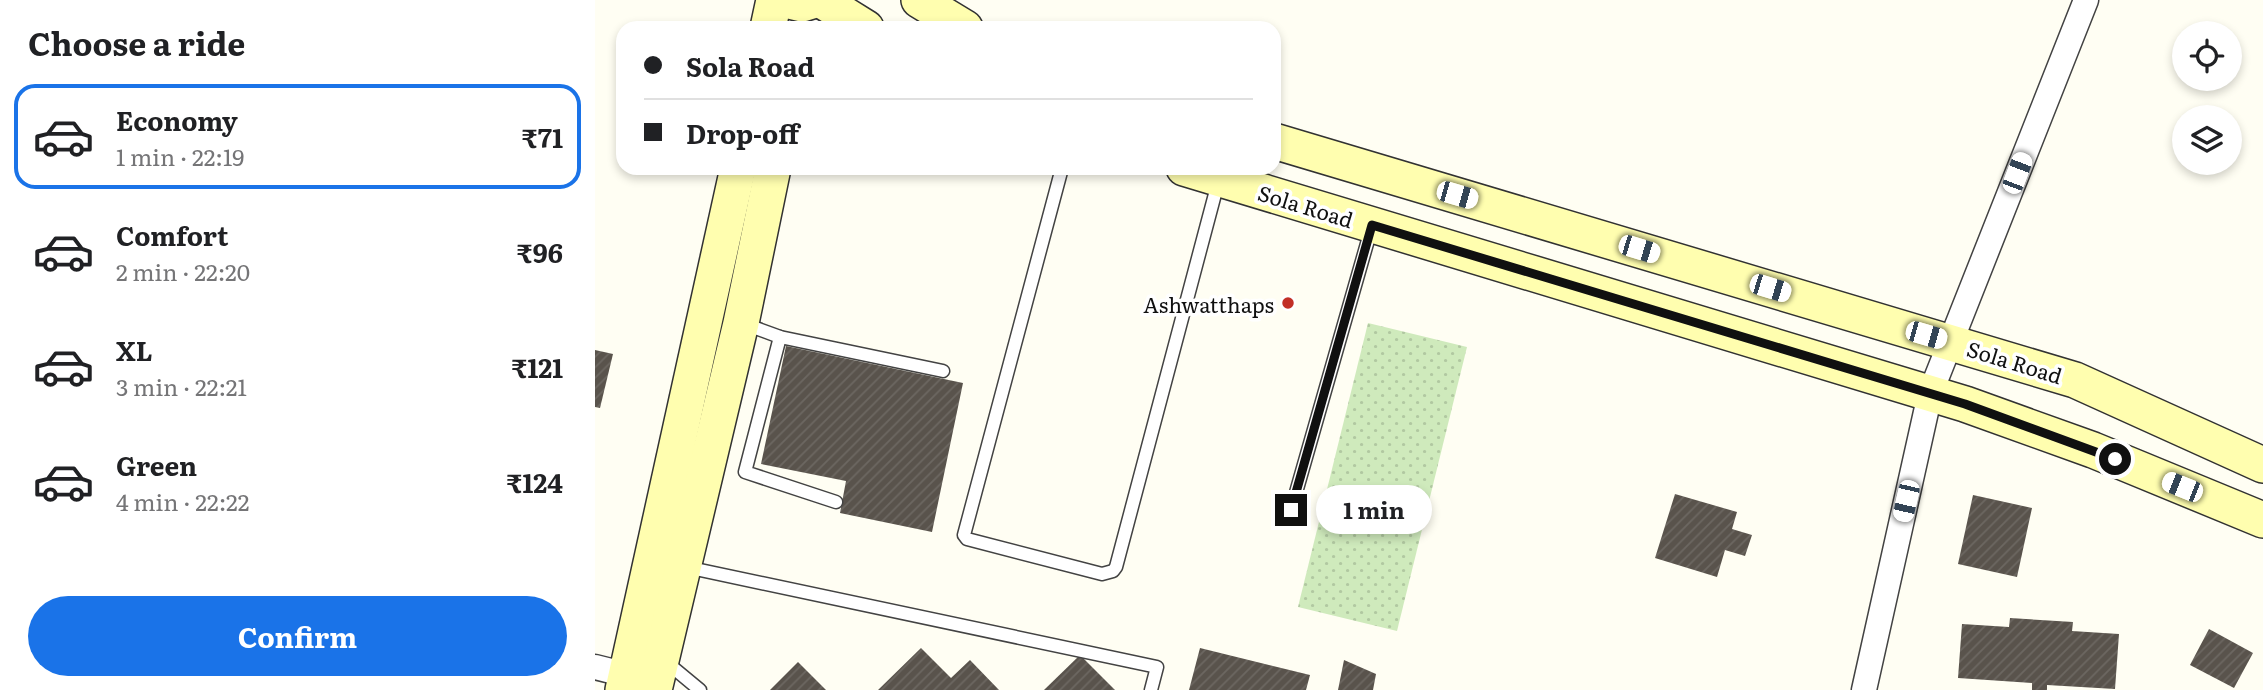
<!DOCTYPE html>
<html lang="en">
<head>
<meta charset="utf-8">
<style>
	body { margin:0; font-family:Literata,serif; background:#f6f6f6; color:#202124; height:100vh; display:flex; flex-direction:column; font-size:26px; white-space:nowrap }
	* { box-sizing:border-box; margin:0 }
	p { font-size:23px; color:#757577 }
	.icon { flex:none; width:38px; height:38px; fill:none; stroke:currentColor; stroke-width:2; stroke-linecap:round; stroke-linejoin:round }
	.map { position:relative; flex:1; overflow:hidden }
	.details { display:flex; flex-direction:column; background:#fff; width:595px }
	.details>* { flex:none }
	.guide { position:absolute; left:21px; top:21px; width:665px; height:154px; border-radius:21px; box-shadow:0 4px 10px #0003; display:grid; align-content:center; height:154px; padding:0 28px; background:#fff }
	.buttons { position:absolute; left:1577px; top:21px; display:grid; gap:14px }
	.buttons a { display:grid; place-items:center; width:70px; height:70px; border-radius:50%; background:#fff; box-shadow:0 4px 10px #0003; font-size:35px }
	.end { position:absolute; width:32px; height:32px; margin:-16px; border:9px solid #101010; background:#fff; box-shadow:0 0 0 4px #fff }
	.from { border-radius:50% }
	.bubble { position:absolute; height:49px; border-radius:24px; background:#fff; box-shadow:0 4px 10px #0003; font-size:23px; font-weight:700; line-height:49px; text-align:center }
	.car { position:absolute; width:21px; height:42px; margin:-21px -10px; border-radius:9px; box-shadow:0 0 5px 2px #0007; background:linear-gradient(#fff 24%,#345 0 40%,#fff 0 76%,#345 0 86%,#fff 0) }
	.guide b { display:flex; align-items:center; gap:24px; height:66px; font-size:26px }
	.guide b+b { border-top:2px solid #e0e0e0 }
	.guide i { width:18px; height:18px; background:#202124 }
	ul { padding:0; list-style:none }
	li { display:flex; align-items:center; gap:21px; height:105px; margin:0 14px 10px; padding:0 14px; border:4px solid transparent; border-radius:21px }
	li div { flex:1 }
	li b { display:block; font-size:26px }
	li em { font-style:normal; font-weight:700 }
	li.current { border-color:#1a73e8 }
	li>.icon { width:63px; height:63px; stroke-width:1.5 }
	h2 { padding:0 28px; font-size:32px; line-height:84px }
	.cta { display:flex; gap:14px; margin-top:auto; padding:14px 28px }
	.cta a { flex:1; height:80px; border-radius:42px; background:#1a73e8; color:#fff; font-size:28px; font-weight:700; line-height:80px; text-align:center }
	main { display:flex; flex:1; min-height:0 }
	.map>svg:first-child { display:block }
	.grass { fill:url(#grass-dots) }
	.building { fill:url(#building-hatch) }
	.lines { fill:none; stroke-linecap:round; stroke-linejoin:round }
	.lane-casing { stroke:#434343; stroke-width:15 }
	.street-casing { stroke:#434343; stroke-width:27 }
	.secondary-casing { stroke:#323232; stroke-width:38 }
	.lane { stroke:#fff; stroke-width:12 }
	.street { stroke:#fff; stroke-width:24 }
	.secondary { stroke:#fffeaf; stroke-width:35 }
	.route { stroke:#101010; stroke-width:9 }
	.poi-dot { fill:#c22f26; stroke:#fff; stroke-width:2.5 }
	.labels { text-anchor:middle; dominant-baseline:central; stroke-width:7; stroke-linejoin:round; paint-order:stroke }
	.street-label { font-size:21px; fill:#101010; stroke:#fff }
	.poi-label { font-size:21px; fill:#101010; stroke:#fff; text-anchor:end }
</style>
</head>
<body>
<main>
<section class="details">
<h2>Choose a ride</h2>
<ul>
<li class="current"><svg class="icon" aria-label="car" viewBox="0 0 24 24"><path d="M5 17H2v-5l4-1 3-4h7l3 4 3 1v5h-3M9 17h6M6 11h13"/><circle cx="7" cy="17" r="2"/><circle cx="17" cy="17" r="2"/></svg><div><b>Economy</b><p>1 min · 22:19</p></div><em>₹71</em></li>
<li><svg class="icon" aria-label="car" viewBox="0 0 24 24"><path d="M5 17H2v-5l4-1 3-4h7l3 4 3 1v5h-3M9 17h6M6 11h13"/><circle cx="7" cy="17" r="2"/><circle cx="17" cy="17" r="2"/></svg><div><b>Comfort</b><p>2 min · 22:20</p></div><em>₹96</em></li>
<li><svg class="icon" aria-label="car" viewBox="0 0 24 24"><path d="M5 17H2v-5l4-1 3-4h7l3 4 3 1v5h-3M9 17h6M6 11h13"/><circle cx="7" cy="17" r="2"/><circle cx="17" cy="17" r="2"/></svg><div><b>XL</b><p>3 min · 22:21</p></div><em>₹121</em></li>
<li><svg class="icon" aria-label="car" viewBox="0 0 24 24"><path d="M5 17H2v-5l4-1 3-4h7l3 4 3 1v5h-3M9 17h6M6 11h13"/><circle cx="7" cy="17" r="2"/><circle cx="17" cy="17" r="2"/></svg><div><b>Green</b><p>4 min · 22:22</p></div><em>₹124</em></li>
</ul>
<div class="cta"><a>Confirm</a></div>
</section>
<div class="map">
<svg width="1668" height="690" viewBox="0 0 1668 690">
	<defs>
		<pattern id="grass-dots" width="8" height="8" patternUnits="userSpaceOnUse" patternTransform="scale(1.75)"><rect width="8" height="8" fill="#cfeabc"/><path d="M2 2h.1M6 6h.1" fill="none" stroke="#b1c8a1" stroke-width="1.8" stroke-linecap="round"/></pattern>
		<pattern id="building-hatch" width="6" height="6" patternUnits="userSpaceOnUse" patternTransform="scale(1.75)"><rect width="6" height="6" fill="#59534c"/><path d="M-1 1l2-2M0 6l6-6M5 7l2-2" fill="none" stroke="#6c6761"/></pattern>
	</defs>
	<rect width="100%" height="100%" fill="#fffef3"/>
	<!-- grass -->
	<polygon class="grass" points="773,323 872,347 802,631 703,607"/>
	<!-- building -->
	<g class="building">
		<polygon points="191,346 368,383 337,532 245,513 251,481 166,464"/>
		<polygon points="0,350 18,354 5,408 0,407"/>
		<polygon points="1080,494 1142,512 1137,529 1157,535 1150,556 1130,550 1122,577 1060,558"/>
		<polygon points="1378,495 1437,508 1422,577 1363,564"/>
		<polygon points="1415,618 1478,622 1477,631 1524,634 1520,689 1452,685 1452,690 1437,690 1437,683 1363,678 1367,624 1414,627"/>
		<polygon points="1614,629 1658,653 1639,688 1595,665"/>
		<polygon points="326,648 356,678 375,660 404,690 283,690"/>
		<polygon points="605,648 715,675 711,690 594,690"/>
		<polygon points="485,655 520,690 449,690"/>
		<polygon points="749,660 781,674 778,690 743,690"/>
		<polygon points="203,662 231,690 175,690"/>
	</g>
	<g class="lines">
		<!-- lane casing -->
		<g class="lane-casing">
			<g id="lane">
				<polyline points="467,168 369,535 372,539 507,574 518,571 521,567 624,179"/>
				<polyline points="147,323 185,337 348,371"/>
				<polyline points="185,337 150,472 241,502"/>
				<polyline points="696,510 777,226"/>
				<polyline points="91,567 562,667 556,690"/>
				<polyline points="70,661 105,690"/>
			</g>
		</g>
		<!-- street casing -->
		<g class="street-casing">
			<g id="street">
				<polyline points="0,667 32,675"/>
				<polyline points="1269,690 1335,394 1491,0"/>
			</g>
		</g>
		<!-- secondary casing -->
		<g class="secondary-casing">
			<g id="secondary">
				<polyline points="190,0 207,4 220,0"/>
				<polyline points="226,0 271,28"/>
				<polyline points="324,0 370,28"/>
				<polyline points="173,28 179,0"/>
				<polyline points="679,141 1480,380 1668,465"/>
				<polyline points="589,168 1370,404 1498,450 1668,520"/>
				<polyline points="28,690 143,168"/>
				<polyline points="59,690 146,323 178,168"/>
			</g>
		</g>
		<!-- lane -->
		<use href="#lane" class="lane"/>
		<!-- street -->
		<use href="#street" class="street"/>
		<!-- secondary -->
		<use href="#secondary" class="secondary"/>
	</g>
	<g class="lines">
		<!-- route -->
		<polyline class="route" points="696,510 777,225 1370,404 1520,459"/>
	</g>
	<!-- markers -->
	<circle class="poi-dot" cx="693" cy="303" r="7"/>
	<g class="labels">
		<!-- street labels -->
		<g class="street-label">
			<text transform="translate(711 205) rotate(17)">Sola Road</text>
			<text transform="translate(1420 361) rotate(17)">Sola Road</text>
		</g>
		<!-- poi labels -->
		<g class="poi-label">
			<text x="679" y="303">Ashwatthaps</text>
		</g>
	</g>
</svg>
<div class="buttons">
<a><svg class="icon" aria-label="locate" viewBox="0 0 24 24"><circle cx="12" cy="12" r="6"/><path d="M12 2v4M12 18v4M2 12h4M18 12h4"/></svg></a>
<a><svg class="icon" aria-label="layers" viewBox="0 0 24 24"><path d="M12 4l9 5-9 5-9-5zM3 14l9 5 9-5"/></svg></a>
</div>
<i class="end from" style="left:1520px;top:459px"></i>
<i class="end" style="left:696px;top:510px"></i>
<div class="bubble" style="left:721px;top:485px;width:116px">1 min</div>
<i class="car" style="left:1422px;top:173px;rotate:21deg"></i>
<i class="car" style="left:862px;top:195px;rotate:106deg"></i>
<i class="car" style="left:1044px;top:249px;rotate:107deg"></i>
<i class="car" style="left:1175px;top:288px;rotate:107deg"></i>
<i class="car" style="left:1331px;top:335px;rotate:106deg"></i>
<i class="car" style="left:1587px;top:487px;rotate:292deg"></i>
<i class="car" style="left:1311px;top:501px;rotate:193deg"></i>
<div class="guide">
<b><i class="from"></i>Sola Road</b>
<b><i></i>Drop-off</b>
</div>
</div>
</main>
</body>
</html>
